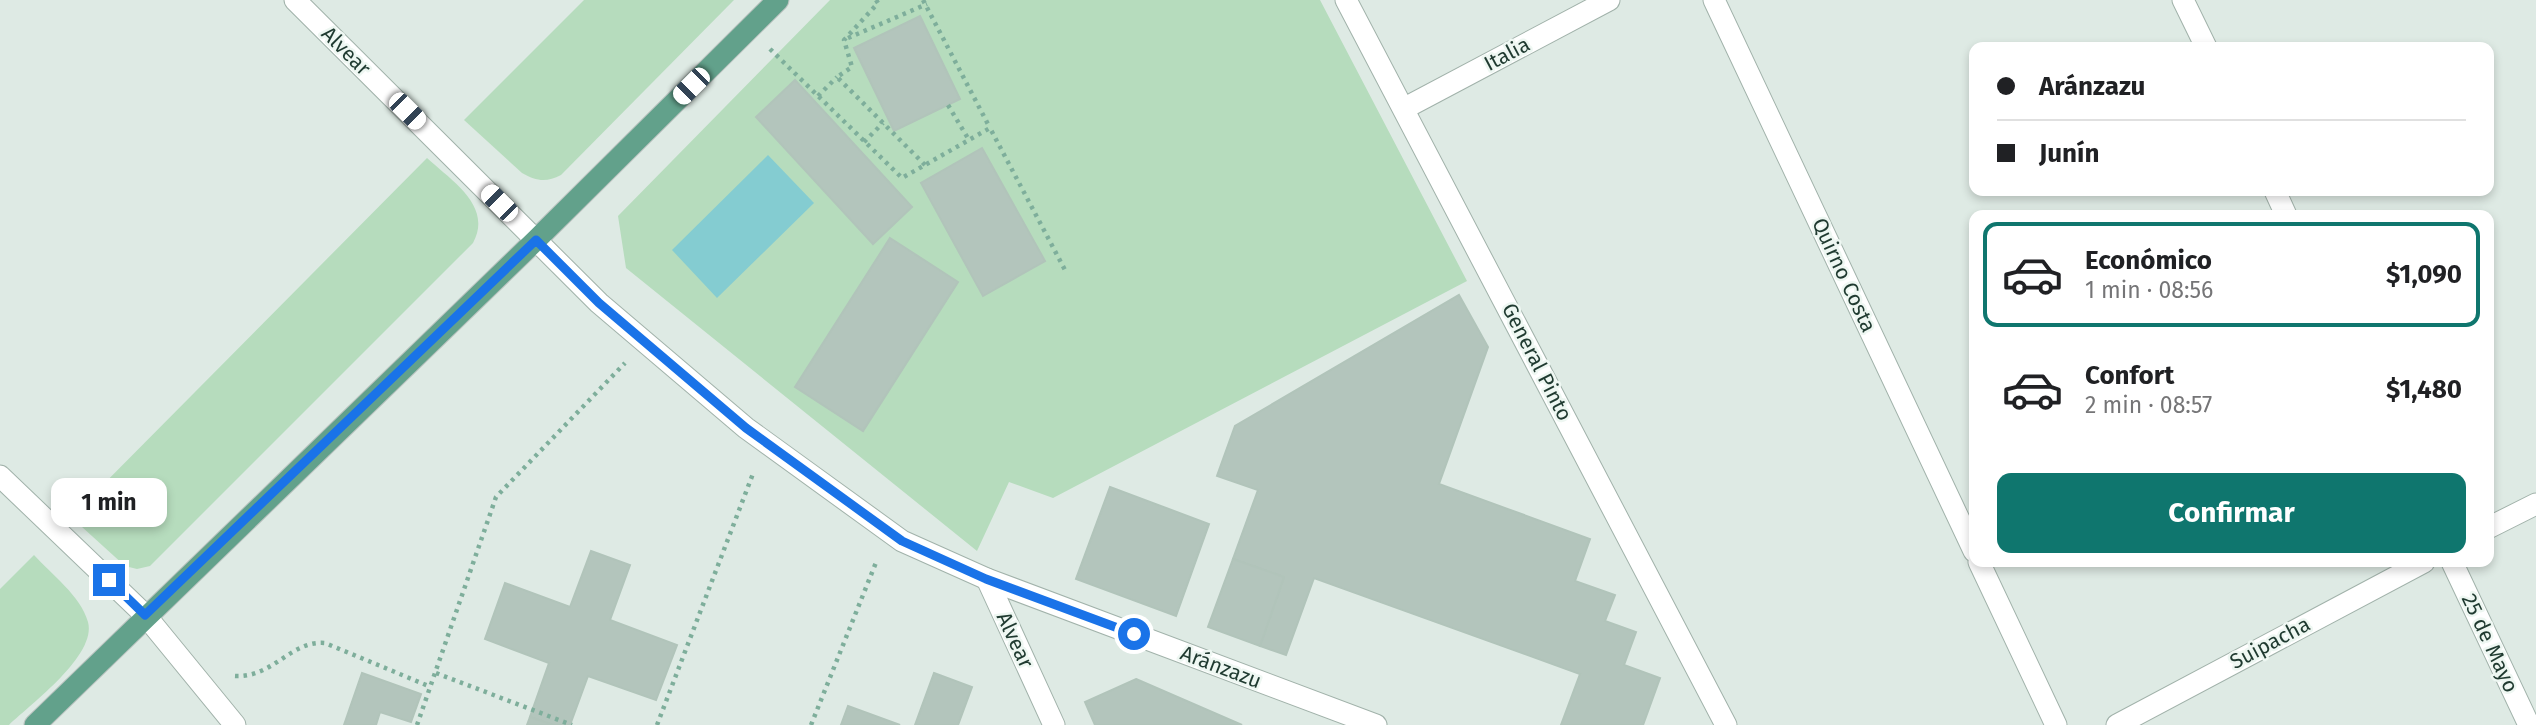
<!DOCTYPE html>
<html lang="es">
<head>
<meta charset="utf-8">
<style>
	body { margin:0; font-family:"Fira Sans",sans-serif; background:#f2f2f2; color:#202124; height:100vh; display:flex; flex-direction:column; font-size:26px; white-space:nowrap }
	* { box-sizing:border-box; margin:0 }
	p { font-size:23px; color:#757577 }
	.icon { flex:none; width:38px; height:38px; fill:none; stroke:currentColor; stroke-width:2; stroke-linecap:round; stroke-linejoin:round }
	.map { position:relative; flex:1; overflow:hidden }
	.sheet { position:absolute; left:1969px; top:210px; width:525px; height:357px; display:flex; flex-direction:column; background:#fff; border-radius:14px; box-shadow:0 4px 10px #0003 }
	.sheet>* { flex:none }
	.hud { position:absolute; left:1969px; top:42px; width:525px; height:154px; border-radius:14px; box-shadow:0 4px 10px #0003; display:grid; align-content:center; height:154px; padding:0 28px; background:#fff }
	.end { position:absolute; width:32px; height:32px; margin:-16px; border:9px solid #1a73e8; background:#fff; box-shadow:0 0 0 4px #fff }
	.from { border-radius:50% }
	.bubble { position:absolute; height:49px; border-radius:14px; background:#fff; box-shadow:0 4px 10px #0003; font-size:23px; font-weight:700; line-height:49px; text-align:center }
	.car { position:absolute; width:21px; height:42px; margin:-21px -10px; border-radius:9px; box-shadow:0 0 5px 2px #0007; background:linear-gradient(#fff 24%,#345 0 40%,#fff 0 76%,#345 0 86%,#fff 0) }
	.hud b { display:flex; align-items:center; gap:24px; height:66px; font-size:26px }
	.hud b+b { border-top:2px solid #e0e0e0 }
	.hud i { width:18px; height:18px; background:#202124 }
	ul { padding:12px 0 0; list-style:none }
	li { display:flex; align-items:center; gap:21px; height:105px; margin:0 14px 10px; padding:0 14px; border:4px solid transparent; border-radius:14px }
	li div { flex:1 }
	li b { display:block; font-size:26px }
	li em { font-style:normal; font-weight:700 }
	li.on { border-color:#0f766e }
	li>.icon { width:63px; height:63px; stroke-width:1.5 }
	.action { display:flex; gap:14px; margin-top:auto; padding:14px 28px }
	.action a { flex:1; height:80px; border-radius:14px; background:#0f766e; color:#fff; font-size:28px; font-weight:700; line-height:80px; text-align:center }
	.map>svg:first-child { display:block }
	.green { fill:#b6dcbd }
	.water { fill:#84ccd1 }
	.building { fill:#b3c5bc; stroke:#b1c4ba; stroke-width:2 }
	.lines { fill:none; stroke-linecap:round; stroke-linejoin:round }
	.minor-casing { stroke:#a1b2aa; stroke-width:23 }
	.major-casing { stroke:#bcc4c1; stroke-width:23 }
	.path { stroke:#7eae9b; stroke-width:4.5; stroke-dasharray:3.5 5; stroke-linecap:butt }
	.minor { stroke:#fff; stroke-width:21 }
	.major { stroke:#62a18b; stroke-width:21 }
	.route { stroke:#1a73e8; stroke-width:9 }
	.labels { text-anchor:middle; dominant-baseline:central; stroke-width:5; stroke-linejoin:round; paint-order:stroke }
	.street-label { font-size:21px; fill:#1f3a30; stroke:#eef7f2 }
</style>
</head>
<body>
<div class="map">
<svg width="2536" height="725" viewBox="0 0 2536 725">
	<rect width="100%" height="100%" fill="#deeae4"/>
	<!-- green -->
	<g class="green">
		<path d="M584 0H734L561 175C546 183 536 181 522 173L464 120Z"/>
		<polygon points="830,0 1320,0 1467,281 1053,498 1009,482 977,551 626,268 618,216"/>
		<path d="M427 158C452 181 493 206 473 243L150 566 137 569 125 566 71 517Z"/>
		<path d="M34 555C51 574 81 596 88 622 97 655 32 703 9 725H0V589Z"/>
	</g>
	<!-- water -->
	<polygon class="water" points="768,155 814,203 717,298 672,250"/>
	<!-- building -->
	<g class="building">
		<polygon points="920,16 960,99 894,131 854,48"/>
		<polygon points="795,80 912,207 873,244 756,117"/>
		<polygon points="982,148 1045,261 983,296 921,183"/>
		<polygon points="890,238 958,282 863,431 795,387"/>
		<polygon points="1459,295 1488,347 1439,484 1590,539 1575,581 1615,595 1605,621 1636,632 1624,665 1660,678 1643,725 1561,725 1580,674 1314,578 1286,655 1260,646 1284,577 1233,559 1258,490 1217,476 1235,426"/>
		<polygon points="1110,487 1209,524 1176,616 1076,579"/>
		<polygon points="591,551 630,565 610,620 677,645 656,700 588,676 570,725 553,725 530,717 549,663 485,639 505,583 570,607"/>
		<polygon points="1233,559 1284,577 1260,646 1208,627"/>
		<polygon points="362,673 421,694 411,722 380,712 376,725 344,725"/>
		<polygon points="934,673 972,687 958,725 915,725"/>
		<polygon points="1136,679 1242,725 1095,725 1085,702"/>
		<polygon points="848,706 900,725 841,725"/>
		<polygon points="530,717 553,725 527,725"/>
	</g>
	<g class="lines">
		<!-- minor casing -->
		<g class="minor-casing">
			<g id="minor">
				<polyline points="295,0 599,303 746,428 902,541 987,579 1376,725"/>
				<polyline points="1346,0 1726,725"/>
				<polyline points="1714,0 1974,551"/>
				<polyline points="2183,0 2206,47"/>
				<polyline points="1405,108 1609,0"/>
				<polyline points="2275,191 2286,215"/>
				<polyline points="0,476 145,615 235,725"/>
				<polyline points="2488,528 2536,504"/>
				<polyline points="1979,562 2056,725"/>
				<polyline points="2452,562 2529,725"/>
				<polyline points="987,579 1054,725"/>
				<polyline points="2117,725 2424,562"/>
			</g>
		</g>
		<!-- major casing -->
		<g class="major-casing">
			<polyline id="major" points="35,725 536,240 778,0"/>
		</g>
		<!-- path -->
		<g class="path">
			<polyline points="876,0 878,3 844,40 852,67 837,77 925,165"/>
			<polyline points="923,0 990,128"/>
			<polyline points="848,38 927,4"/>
			<polyline points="770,49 902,178 990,128 1065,270"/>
			<polyline points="818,96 837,77"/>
			<polyline points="948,105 969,140"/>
			<polyline points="864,142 883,123"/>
			<polyline points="436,673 572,725"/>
			<path d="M235 676C273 678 291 640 325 643L431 687"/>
			<polyline points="417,725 496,497 625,363"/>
			<polyline points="657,725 754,471"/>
			<polyline points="811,725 877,560"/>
		</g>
		<!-- minor -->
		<use href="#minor" class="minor"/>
		<!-- major -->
		<use href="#major" class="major"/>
	</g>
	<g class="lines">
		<!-- route -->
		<polyline class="route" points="109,580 145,615 536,240 599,303 746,428 902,541 986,579 1134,634"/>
	</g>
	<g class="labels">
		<!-- street labels -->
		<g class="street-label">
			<text transform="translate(346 51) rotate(45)">Alvear</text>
			<text transform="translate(1507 54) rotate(-28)">Italia</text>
			<text transform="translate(1844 275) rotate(65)">Quirno Costa</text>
			<text transform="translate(1537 362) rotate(63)">General Pinto</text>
			<text transform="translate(1015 640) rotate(65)">Alvear</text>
			<text transform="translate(2270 643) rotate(-28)">Suipacha</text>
			<text transform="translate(2490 643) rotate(65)">25 de Mayo</text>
			<text transform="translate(1221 667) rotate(21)">Aránzazu</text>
		</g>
	</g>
</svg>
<i class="end from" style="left:1134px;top:634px"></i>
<i class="end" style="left:109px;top:580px"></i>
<div class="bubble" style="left:51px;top:478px;width:116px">1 min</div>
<i class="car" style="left:691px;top:86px;rotate:225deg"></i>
<i class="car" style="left:407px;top:111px;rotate:135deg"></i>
<i class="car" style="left:499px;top:203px;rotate:315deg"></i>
<div class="hud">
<b><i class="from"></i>Aránzazu</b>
<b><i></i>Junín</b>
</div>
<section class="sheet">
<ul>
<li class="on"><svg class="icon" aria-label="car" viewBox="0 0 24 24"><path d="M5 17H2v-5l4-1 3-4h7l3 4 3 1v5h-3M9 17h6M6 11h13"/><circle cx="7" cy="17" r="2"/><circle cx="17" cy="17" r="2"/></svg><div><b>Económico</b><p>1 min · 08:56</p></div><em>$1,090</em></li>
<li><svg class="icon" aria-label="car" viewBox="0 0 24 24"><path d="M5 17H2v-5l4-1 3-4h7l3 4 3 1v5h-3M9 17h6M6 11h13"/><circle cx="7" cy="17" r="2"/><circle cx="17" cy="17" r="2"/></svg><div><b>Confort</b><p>2 min · 08:57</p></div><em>$1,480</em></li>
</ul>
<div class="action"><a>Confirmar</a></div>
</section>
</div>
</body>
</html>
